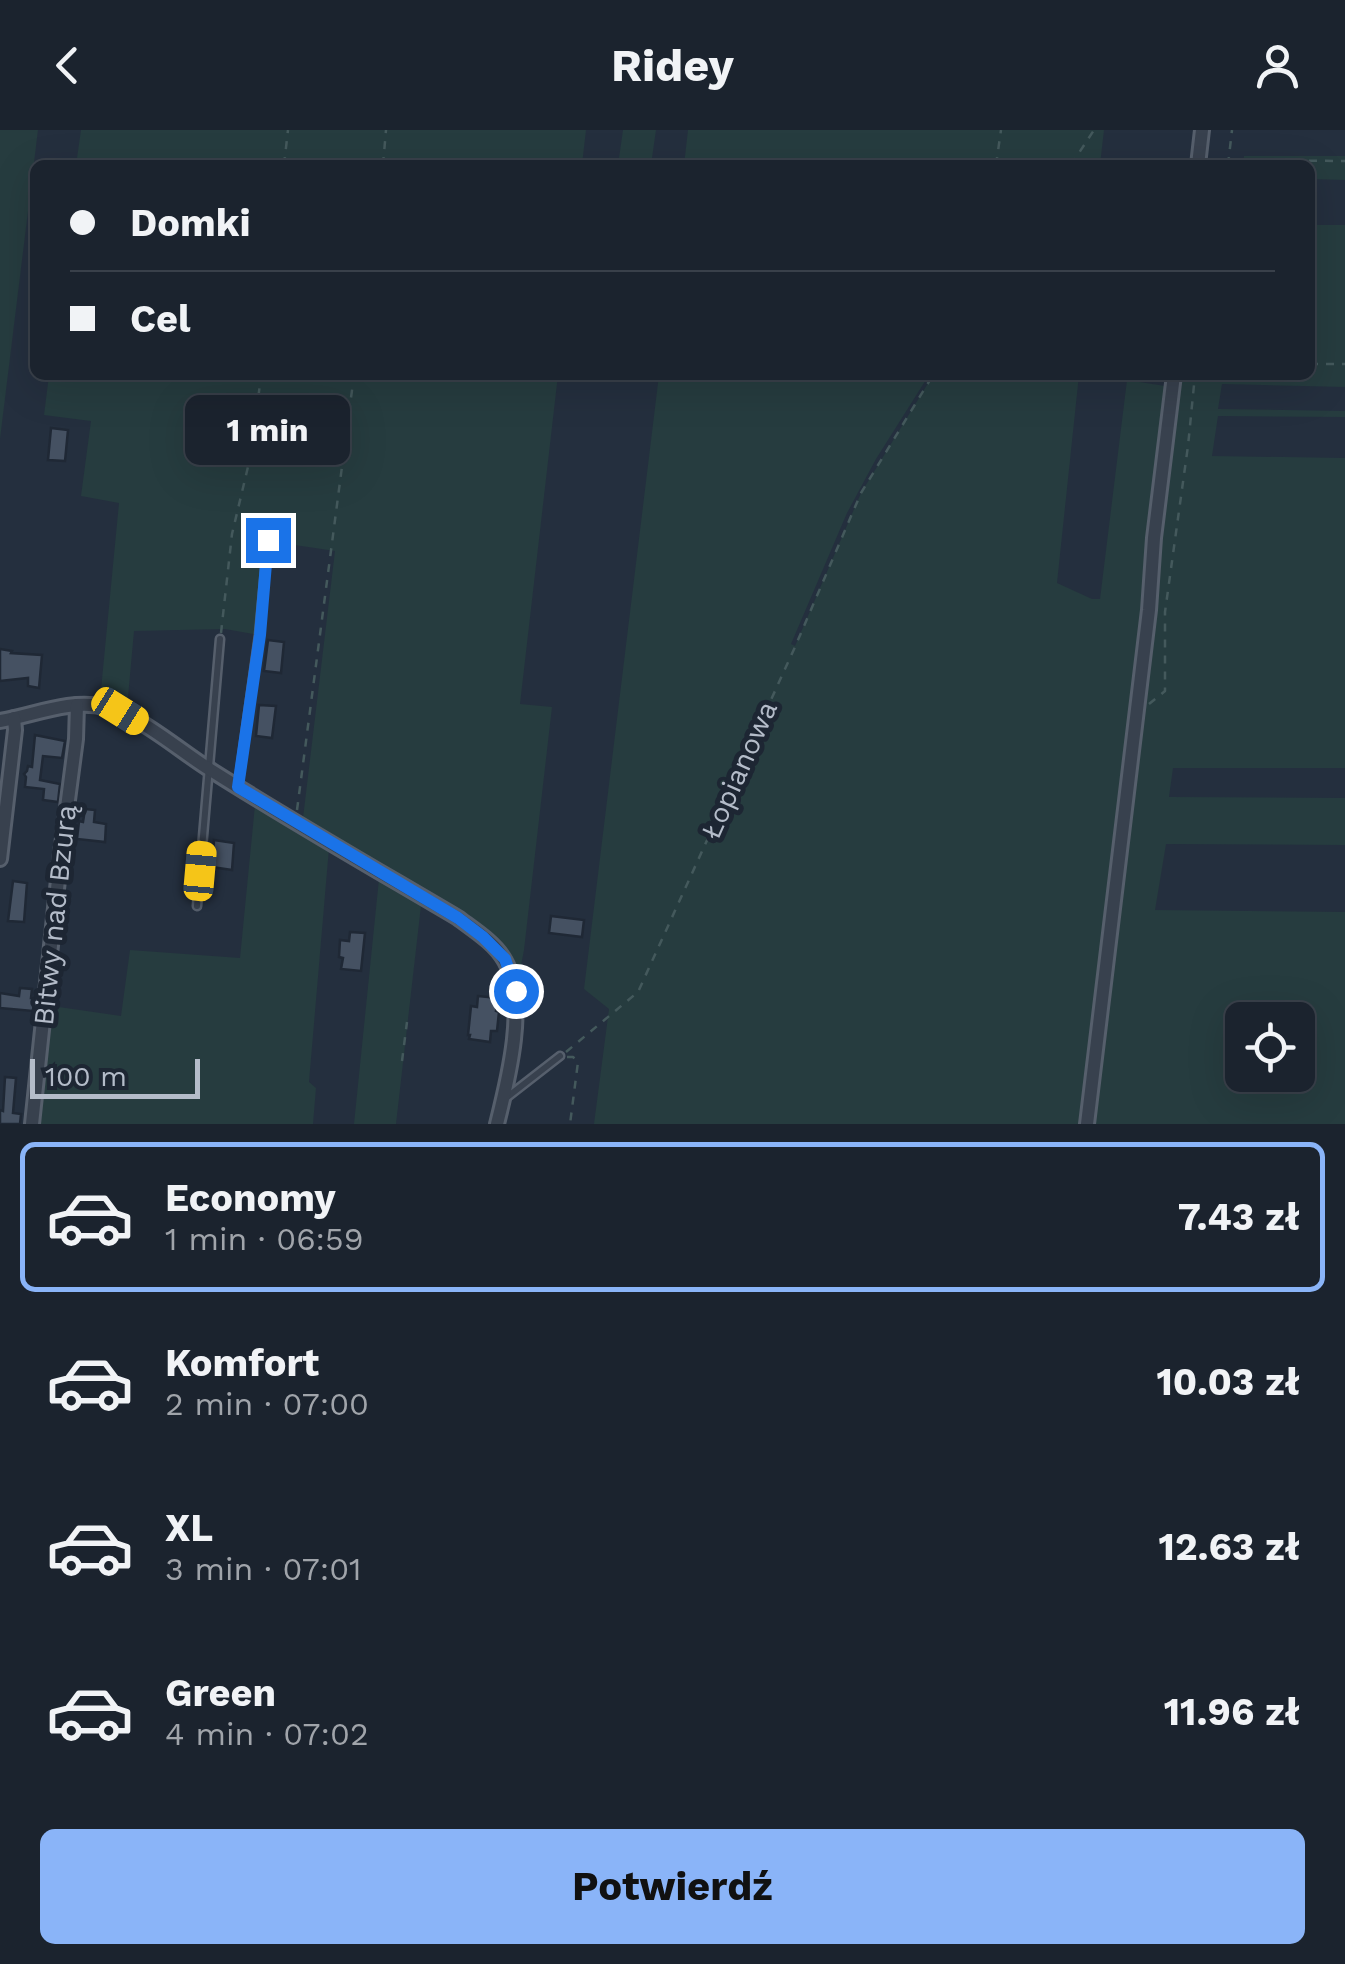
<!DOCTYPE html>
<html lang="pl">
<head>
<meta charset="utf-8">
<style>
	body { margin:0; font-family:"Work Sans",sans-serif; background:#242b36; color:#f1f3f6; height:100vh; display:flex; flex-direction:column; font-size:38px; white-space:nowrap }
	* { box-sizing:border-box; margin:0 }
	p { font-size:32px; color:#a0a4aa }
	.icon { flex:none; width:55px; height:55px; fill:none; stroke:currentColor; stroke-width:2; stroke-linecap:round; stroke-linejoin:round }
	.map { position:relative; height:994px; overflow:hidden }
	.details { display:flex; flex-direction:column; background:#1b232e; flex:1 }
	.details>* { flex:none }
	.top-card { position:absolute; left:30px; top:30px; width:1285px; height:220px; border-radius:15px; box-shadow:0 10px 40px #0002,0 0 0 2px #39404a; display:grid; align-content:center; height:220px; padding:0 40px; background:#1b232e }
	.tools { position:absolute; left:1225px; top:872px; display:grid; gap:20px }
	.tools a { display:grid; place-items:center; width:90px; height:90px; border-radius:15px; background:#1b232e; box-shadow:0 10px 40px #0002,0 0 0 2px #39404a; font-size:50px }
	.scale { position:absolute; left:30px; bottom:25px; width:170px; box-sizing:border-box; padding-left:10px; border:5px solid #b4bcc9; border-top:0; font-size:28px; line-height:35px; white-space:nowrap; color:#b4bcc9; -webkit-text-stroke:8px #1d2633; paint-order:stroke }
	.end { position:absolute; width:45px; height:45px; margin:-22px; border:12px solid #1a73e8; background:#fff; box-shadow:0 0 0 5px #fff }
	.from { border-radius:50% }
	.bubble { position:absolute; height:70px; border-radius:15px; background:#1b232e; box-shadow:0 10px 40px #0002,0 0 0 2px #39404a; font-size:32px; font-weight:700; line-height:70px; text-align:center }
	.car { position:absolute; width:30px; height:60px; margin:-30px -15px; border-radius:12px; box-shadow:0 0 8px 2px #0007; background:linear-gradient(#f5c518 24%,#345 0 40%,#f5c518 0 76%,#345 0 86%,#f5c518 0) }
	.top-card b { display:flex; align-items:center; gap:35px; height:95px; font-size:38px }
	.top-card b+b { border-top:2px solid #39404a }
	.top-card i { width:25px; height:25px; background:#f1f3f6 }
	ul { padding:18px 0 0; list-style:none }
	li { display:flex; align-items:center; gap:30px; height:150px; margin:0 20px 15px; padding:0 20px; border:5px solid transparent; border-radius:15px }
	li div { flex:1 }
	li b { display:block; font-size:38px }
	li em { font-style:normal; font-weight:700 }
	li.current { border-color:#8ab4f8 }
	li>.icon { width:90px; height:90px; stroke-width:1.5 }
	.button { display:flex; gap:20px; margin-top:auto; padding:20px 40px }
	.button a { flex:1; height:115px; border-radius:15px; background:#8ab4f8; color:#111; font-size:40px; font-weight:700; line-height:115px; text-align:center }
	header { display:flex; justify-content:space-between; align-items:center; height:130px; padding:0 40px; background:#1b232e; font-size:45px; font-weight:700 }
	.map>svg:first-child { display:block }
	.green { fill:#263c3f; fill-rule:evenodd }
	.building { fill:#455162; stroke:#1f2835; stroke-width:2.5 }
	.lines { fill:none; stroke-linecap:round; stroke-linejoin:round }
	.lane-casing { stroke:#565f6c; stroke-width:11 }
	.street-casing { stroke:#565f6c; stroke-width:18 }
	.path { stroke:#44595c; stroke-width:2.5; stroke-dasharray:8 8; stroke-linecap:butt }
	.lane { stroke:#38414e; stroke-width:6 }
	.street { stroke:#38414e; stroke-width:12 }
	.route { stroke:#1a73e8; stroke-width:12 }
	.labels { text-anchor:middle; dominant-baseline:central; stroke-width:10; stroke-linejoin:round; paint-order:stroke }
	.street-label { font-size:28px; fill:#b4bcc9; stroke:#1d2633 }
</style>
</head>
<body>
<header><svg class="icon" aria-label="back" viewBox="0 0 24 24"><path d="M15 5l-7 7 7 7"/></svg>Ridey<svg class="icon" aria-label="person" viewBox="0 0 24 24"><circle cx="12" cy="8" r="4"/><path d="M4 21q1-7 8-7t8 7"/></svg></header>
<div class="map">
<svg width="1345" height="994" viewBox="0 0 1345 994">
	<rect width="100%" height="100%" fill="#242f3e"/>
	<!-- green -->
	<g class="green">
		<polygon points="0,0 38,0 0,309"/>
		<polygon points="81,0 586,0 582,35 76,35"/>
		<polygon points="623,0 656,0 651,35 618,35"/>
		<polygon points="688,0 1104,0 1100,35 684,35"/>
		<polygon points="1244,26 1345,26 1345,50 1310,49 1310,35 1243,35"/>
		<path d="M1310 95H1345V257L1222 254 1218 279 1345 281V287L1218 286 1212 326 1345 328V638H1173L1169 667 1345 668V715L1166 714 1155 780 1345 782V994H594L609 879 584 859 659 245H929L876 329 847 383 791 514 795 516 861 363 933 245H1079L1057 453 1092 469H1100L1127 250 1165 256 1167 245H1310ZM1242 890H1298V945H1242Z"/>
		<polygon points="49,245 558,245 520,574 552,577 524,820 516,861 505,829 422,767 396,994 354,994 379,749 329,718 309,952 316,958 313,994 32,994 45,875 121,886 130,820 240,828 255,675 270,675 271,669 303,688 335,421 268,411 259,505 225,499 134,501 127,578 100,570 119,373 81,366 91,291 44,285"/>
	</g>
	<!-- building -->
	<g class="building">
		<polygon points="51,298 68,300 65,331 48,330"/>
		<polygon points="268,510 284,512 281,543 264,541"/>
		<polygon points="0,519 12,521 11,523 42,525 39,558 28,556 28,548 0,551"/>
		<polygon points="259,575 276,576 272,608 256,606"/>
		<polygon points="35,605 65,611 62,628 43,626 40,650 60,654 58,672 43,670 44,659 25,657 26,647 24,644 27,641 28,636 32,637"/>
		<polygon points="85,679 95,680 94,692 106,694 105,712 77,709 79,691 83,692"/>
		<polygon points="214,710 234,713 232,740 212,737"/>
		<polygon points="13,751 27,753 24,792 8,791"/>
		<polygon points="551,786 584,790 582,807 549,803"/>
		<polygon points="350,802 365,803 361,841 341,839 343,828 339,827 340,810 349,811"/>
		<polygon points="20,858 32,859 31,868 34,868 33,881 0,878 0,863 19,866"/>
		<polygon points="478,866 498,868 496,881 499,882 497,901 491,901 490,912 469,909 470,905 468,905 471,876 477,877"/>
		<polygon points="5,947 16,948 13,983 21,984 20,994 0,994 0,980 3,981"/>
	</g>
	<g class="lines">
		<!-- lane casing -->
		<g class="lane-casing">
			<g id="lane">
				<polyline points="238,657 259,505 268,410"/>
				<polyline points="197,776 220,509"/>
				<polyline points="506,968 560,926"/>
			</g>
		</g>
		<!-- street casing -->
		<g class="street-casing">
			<g id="street">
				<polyline points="1198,35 1202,0"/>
				<path d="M0 591C35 585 69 569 105 577 138 584 180 621 209 639 291 691 375 739 458 788 474 800 495 813 505 831 528 872 508 950 497 994"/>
				<polyline points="0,729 15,600 14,588"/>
				<polyline points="32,994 60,731 76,609 77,575"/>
				<polyline points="1087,994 1149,480 1154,408 1174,245"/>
			</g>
		</g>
		<!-- path -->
		<g class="path">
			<polyline points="1229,30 1345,31"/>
			<polyline points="284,35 288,0"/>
			<polyline points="383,35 386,0"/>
			<polyline points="996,35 1001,0"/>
			<polyline points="1071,35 1094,0"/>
			<polyline points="1228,35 1232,0"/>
			<polyline points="1310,234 1345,234"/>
			<polyline points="221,503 232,404 252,320 261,245"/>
			<polyline points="1149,574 1165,561 1165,482 1188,316 1195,245"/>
			<polyline points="297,680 354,245"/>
			<polyline points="566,922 638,862 795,517 861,363 933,245"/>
			<polyline points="567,927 573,927 578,932 570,994"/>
			<polyline points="402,931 407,892"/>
		</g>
		<!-- lane -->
		<use href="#lane" class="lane"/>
		<!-- street -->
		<use href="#street" class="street"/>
	</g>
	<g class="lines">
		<!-- route -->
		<polyline class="route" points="268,410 260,505 238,657 458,788 483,807 505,829 516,861"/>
	</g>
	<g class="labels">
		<!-- street labels -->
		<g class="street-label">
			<text transform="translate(739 640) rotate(-66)">Łopianowa</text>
			<text transform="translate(55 785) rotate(-84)">Bitwy nad Bzurą</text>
		</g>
	</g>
</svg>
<div class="tools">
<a><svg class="icon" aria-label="locate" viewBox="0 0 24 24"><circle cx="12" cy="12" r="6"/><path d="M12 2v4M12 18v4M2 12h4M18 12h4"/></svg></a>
</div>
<div class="scale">100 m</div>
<i class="end from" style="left:516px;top:861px"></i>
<i class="end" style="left:268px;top:410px"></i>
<div class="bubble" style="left:185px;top:265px;width:165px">1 min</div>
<i class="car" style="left:120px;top:581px;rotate:122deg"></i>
<i class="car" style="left:200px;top:741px;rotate:5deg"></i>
<div class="top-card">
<b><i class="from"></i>Domki</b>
<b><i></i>Cel</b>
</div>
</div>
<section class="details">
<ul>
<li class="current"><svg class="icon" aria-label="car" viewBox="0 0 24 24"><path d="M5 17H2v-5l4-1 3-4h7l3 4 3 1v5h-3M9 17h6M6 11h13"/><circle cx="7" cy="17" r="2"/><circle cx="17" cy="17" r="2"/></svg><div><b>Economy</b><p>1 min · 06:59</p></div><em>7.43 zł</em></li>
<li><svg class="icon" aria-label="car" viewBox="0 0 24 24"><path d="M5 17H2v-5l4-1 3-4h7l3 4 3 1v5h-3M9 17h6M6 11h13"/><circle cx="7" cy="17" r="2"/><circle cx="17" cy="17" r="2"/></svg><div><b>Komfort</b><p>2 min · 07:00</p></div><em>10.03 zł</em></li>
<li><svg class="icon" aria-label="car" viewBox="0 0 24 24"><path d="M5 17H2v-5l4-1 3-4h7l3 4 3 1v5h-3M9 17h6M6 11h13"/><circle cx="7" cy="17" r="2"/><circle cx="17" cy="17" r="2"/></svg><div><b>XL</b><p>3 min · 07:01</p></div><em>12.63 zł</em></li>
<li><svg class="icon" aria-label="car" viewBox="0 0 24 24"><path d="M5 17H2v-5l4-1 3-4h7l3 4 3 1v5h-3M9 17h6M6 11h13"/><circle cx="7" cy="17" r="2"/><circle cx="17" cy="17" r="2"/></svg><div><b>Green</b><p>4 min · 07:02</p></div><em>11.96 zł</em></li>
</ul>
<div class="button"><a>Potwierdź</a></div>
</section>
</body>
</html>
